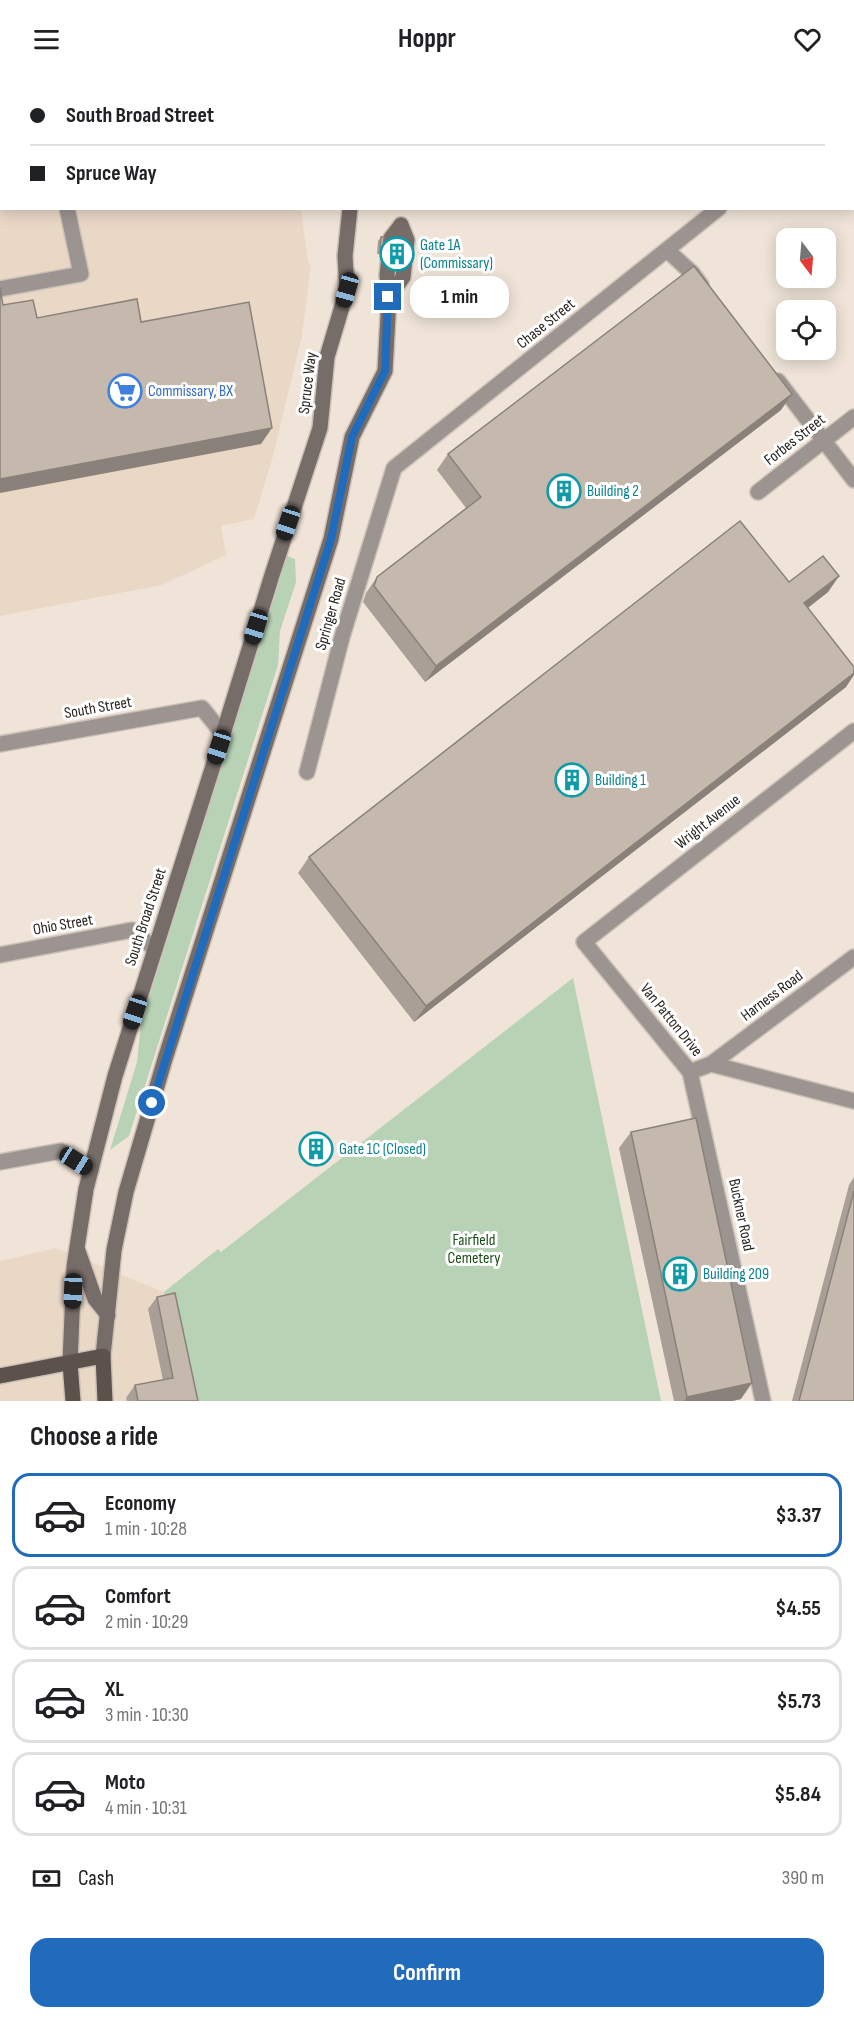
<!DOCTYPE html>
<html lang="en">
<head>
<meta charset="utf-8">
<style>
	body { margin:0; font-family:"Sofia Sans Condensed",sans-serif; background:#f6f6f6; color:#202124; height:100vh; display:flex; flex-direction:column; font-size:22px; white-space:nowrap }
	* { box-sizing:border-box; margin:0 }
	p { font-size:20px; color:#757577 }
	.icon { flex:none; width:33px; height:33px; fill:none; stroke:currentColor; stroke-width:2; stroke-linecap:round; stroke-linejoin:round }
	.map { position:relative; height:1323px; overflow:hidden }
	.side { display:flex; flex-direction:column; background:#fff; flex:1 }
	.side>* { flex:none }
	.top-card { position:absolute; left:0px; top:0px; width:855px; height:132px; box-shadow:0 3px 15px #0003; display:grid; align-content:center; height:132px; padding:0 30px; background:#fff }
	.needle { width:39px; rotate:164deg }
	.fabs { position:absolute; left:776px; top:150px; display:grid; gap:12px }
	.fabs a { display:grid; place-items:center; width:60px; height:60px; border-radius:12px; background:#fff; box-shadow:0 3px 15px #0003; font-size:30px }
	.end { position:absolute; width:27px; height:27px; margin:-14px; border:8px solid #206bbb; background:#fff; box-shadow:0 0 0 3px #fff }
	.from { border-radius:50% }
	.bubble { position:absolute; height:42px; border-radius:18px; background:#fff; box-shadow:0 3px 15px #0003; font-size:20px; font-weight:700; line-height:42px; text-align:center }
	.car { position:absolute; width:18px; height:36px; margin:-18px -9px; border-radius:8px; box-shadow:0 0 4px 2px #0007; background:linear-gradient(#222 24%,#8ab4d8 0 40%,#222 0 76%,#8ab4d8 0 86%,#222 0) }
	.top-card b { display:flex; align-items:center; gap:21px; height:57px; font-size:22px }
	.top-card b+b { border-top:2px solid #e0e0e0 }
	.top-card i { width:15px; height:15px; background:#202124 }
	ul { padding:0; list-style:none }
	li { display:flex; align-items:center; gap:18px; height:84px; margin:0 12px 9px; padding:0 18px; border:3px solid #e0e0e0; border-radius:18px }
	li div { flex:1 }
	li b { display:block; font-size:22px }
	li em { font-style:normal; font-weight:700 }
	li.selected { border-color:#206bbb }
	li>.icon { width:54px; height:54px; stroke-width:1.5 }
	h2 { padding:0 30px; font-size:27px; line-height:72px }
	.pay { display:flex; align-items:center; gap:15px; height:66px; padding:0 30px; font-size:22px }
	.pay p { margin-inline-start:auto }
	.button { display:flex; gap:12px; margin-top:auto; padding:12px 30px }
	.button a { flex:1; height:69px; border-radius:18px; background:#206bbb; color:#fff; font-size:24px; font-weight:700; line-height:69px; text-align:center }
	header { display:flex; justify-content:space-between; align-items:center; height:78px; padding:0 30px; background:#fff; font-size:27px; font-weight:700 }
	.map>svg:first-child { display:block }
	.built { fill:#ead8c7 }
	.green { fill:#b7d2b4 }
	.lines { fill:none; stroke-linecap:round; stroke-linejoin:round }
	.street-casing { stroke:#ccc1b7; stroke-width:18 }
	.secondary-casing { stroke:#ccc1b7; stroke-width:18 }
	.primary-casing { stroke:#ccc1b7; stroke-width:18 }
	.street { stroke:#9b9491; stroke-width:15 }
	.secondary { stroke:#766c68; stroke-width:15 }
	.primary { stroke:#5c514b; stroke-width:15 }
	.wall { fill:#a99f96 }
	.shaded-wall { fill:#8a827a }
	.building { fill:#c5b9ae; stroke:#8a827a; stroke-width:1.5 }
	.route { stroke:#206bbb; stroke-width:8 }
	.labels { text-anchor:middle; dominant-baseline:central; stroke-width:6; stroke-linejoin:round; paint-order:stroke }
	.culture-label { font-size:16px; fill:#0d838f; stroke:#fff; text-anchor:start }
	.street-label { font-size:16px; fill:#28241f; stroke:#fff }
	.shop-label { font-size:16px; fill:#366cbe; stroke:#fff; text-anchor:start }
	.park-label { font-size:16px; fill:#1b4d18; stroke:#fff }
</style>
</head>
<body>
<header><svg class="icon" aria-label="menu" viewBox="0 0 24 24"><path d="M4 6h16M4 12h16M4 18h16"/></svg>Hoppr<svg class="icon" aria-label="heart" viewBox="0 0 24 24"><path d="M12 20l-8-8c-3-5 5-10 8-4 3-6 11-1 8 4z"/></svg></header>
<div class="map">
<svg width="854" height="1323" viewBox="0 0 854 1323">
	<rect width="100%" height="100%" fill="#f0e4d8"/>
	<!-- built -->
	<g class="built">
		<polygon points="0,0 319,0 2,2 2,130 301,131 308,183 311,187 302,258 272,382 254,441 221,448 226,477 162,507 0,538"/>
		<polygon points="56,1170 164,1214 189,1323 0,1323 0,1183"/>
	</g>
	<!-- green -->
	<g class="green">
		<polygon points="287,478 295,481 296,504 280,553 278,587 129,1058 110,1072 137,984 141,946"/>
		<polygon points="573,900 661,1323 189,1323 164,1214 218,1171 221,1174"/>
	</g>
	<g class="lines">
		<!-- street casing -->
		<g class="street-casing">
			<g id="street">
				<polyline points="40,0 40,2"/>
				<polyline points="668,173 692,195 701,207"/>
				<polyline points="0,211 81,196 67,130"/>
				<polyline points="778,303 854,402"/>
				<polyline points="758,414 854,339"/>
				<polyline points="854,653 584,864 690,994 711,986 854,1023"/>
				<polyline points="0,666 202,630 223,656"/>
				<polyline points="307,694 342,559 394,390 719,130"/>
				<polyline points="0,877 132,852 155,871"/>
				<polyline points="711,986 854,879"/>
				<polyline points="690,994 763,1323"/>
				<polyline points="0,1084 61,1073 91,1092"/>
			</g>
		</g>
		<!-- secondary casing -->
		<g class="secondary-casing">
			<g id="secondary">
				<polyline points="351,0 351,2"/>
				<polyline points="403,0 403,2"/>
				<polyline points="389,219 403,199 407,162 401,147"/>
				<polyline points="78,1173 95,1221 108,1237"/>
				<polyline points="103,1278 114,1172 126,1114 165,981 331,461 352,359 385,293 389,219 387,197 391,160 401,147"/>
				<polyline points="70,1285 74,1189 86,1111 115,998 219,669 272,497 320,350 327,279 347,212 345,178 350,130"/>
			</g>
		</g>
		<!-- primary casing -->
		<g class="primary-casing">
			<g id="primary">
				<polyline points="70,1285 73,1323"/>
				<polyline points="0,1298 103,1278 105,1323"/>
			</g>
		</g>
		<!-- street -->
		<use href="#street" class="street"/>
		<!-- secondary -->
		<use href="#secondary" class="secondary"/>
		<!-- primary -->
		<use href="#primary" class="primary"/>
	</g>
	<!-- wall -->
	<g class="wall">
		<polygon points="102,0 249,0 249,2 101,2"/>
		<polygon points="381,159 382,172 379,176 377,176 378,163"/>
		<polygon points="781,332 425,604 363,524 366,515 377,499 466,430 437,392 448,376"/>
		<polygon points="839,498 828,514 808,530 846,609 414,944 298,795 309,779 789,504"/>
		<polygon points="631,1054 741,1321 732,1323 674,1323 619,1070"/>
		<polygon points="854,1099 854,1323 792,1323 849,1107"/>
		<polygon points="157,1219 198,1323 127,1323 126,1320 135,1307 163,1302 148,1231"/>
	</g>
	<!-- shaded-wall -->
	<g class="shaded-wall">
		<polygon points="822,0 832,0 830,2 820,2"/>
		<polygon points="792,316 781,332 425,604 436,588"/>
		<polygon points="272,350 261,366 0,415 0,401"/>
		<polygon points="839,498 828,514 793,541 804,525"/>
		<polygon points="854,595 854,597 846,609 414,944 426,928"/>
		<polygon points="752,1305 741,1321 732,1323 684,1323 687,1319"/>
	</g>
	<!-- building -->
	<g class="building">
		<rect x="111" y="0" width="138" height="2"/>
		<polygon points="609,0 822,0 820,2 607,2"/>
		<polygon points="381,159 384,159 382,172 380,171"/>
		<polygon points="694,188 792,316 436,588 374,508 377,499 481,419 448,376"/>
		<polygon points="0,209 3,227 33,222 37,240 137,221 141,244 249,224 272,350 0,401"/>
		<polygon points="740,443 789,504 823,478 839,498 804,525 854,589 854,595 426,928 309,779"/>
		<polygon points="696,1040 752,1305 687,1319 631,1054"/>
		<polygon points="854,1113 854,1323 799,1323"/>
		<polygon points="175,1215 198,1323 138,1323 135,1307 173,1300 157,1219"/>
	</g>
	<g class="lines">
		<!-- route -->
		<polyline class="route" points="152,1025 331,461 352,359 385,293 388,219"/>
	</g>
	<!-- icons -->
	<defs>
		<g id="building-ring" transform="scale(1.725)"><circle r="9.5" fill="#fff" stroke="#0f9aa8" stroke-width="1.5"/><path d="M-4-6H4V6H1V3H-1V6H-4ZM-2.5-4.3h1.7v1.8h-1.7ZM.8-4.3h1.7v1.8H.8ZM-2.5-1h1.7V.8h-1.7ZM.8-1h1.7V.8H.8Z" fill="#0f9aa8"/></g>
		<g id="supermarket-ring" transform="scale(1.725)"><circle r="9.5" fill="#fff" stroke="#3f7fe0" stroke-width="1.5"/><path d="M-6-5.5h2.5l.6 2H6L4.5 2H-2.5L-4.4-4H-6ZM-1.5 3.2a1.3 1.3 0 1 0 .1 0ZM3 3.2a1.3 1.3 0 1 0 .1 0Z" fill="#3f7fe0"/></g>
	</defs>
	<g fill-rule="evenodd">
		<use href="#building-ring" x="397" y="176"/>
		<use href="#supermarket-ring" x="125" y="313"/>
		<use href="#building-ring" x="564" y="413"/>
		<use href="#building-ring" x="572" y="702"/>
		<use href="#building-ring" x="316" y="1071"/>
		<use href="#building-ring" x="680" y="1196"/>
	</g>
	<g class="labels">
		<!-- culture labels -->
		<g class="culture-label">
			<text x="420" y="167">Gate 1A<tspan x="420" dy="18">(Commissary)</tspan></text>
			<text x="587" y="413">Building 2</text>
			<text x="595" y="702">Building 1</text>
			<text x="339" y="1071">Gate 1C (Closed)</text>
			<text x="703" y="1196">Building 209</text>
		</g>
		<!-- street labels -->
		<g class="street-label">
			<text transform="translate(546 246) rotate(-39)">Chase Street</text>
			<text transform="translate(308 305) rotate(-83)">Spruce Way</text>
			<text transform="translate(795 362) rotate(-38)">Forbes Street</text>
			<text transform="translate(331 536) rotate(-74)">Springer Road</text>
			<text transform="translate(98 630) rotate(-10)">South Street</text>
			<text transform="translate(708 744) rotate(-38)">Wright Avenue</text>
			<text transform="translate(146 839) rotate(-72)">South Broad Street</text>
			<text transform="translate(63 847) rotate(-10)">Ohio Street</text>
			<text transform="translate(772 918) rotate(-37)">Harness Road</text>
			<text transform="translate(671 942) rotate(51)">Van Patton Drive</text>
			<text transform="translate(741 1137) rotate(78)">Buckner Road</text>
		</g>
		<!-- shop labels -->
		<g class="shop-label">
			<text x="148" y="313">Commissary, BX</text>
		</g>
		<!-- park labels -->
		<g class="park-label">
			<text x="474" y="1162">Fairfield<tspan x="474" dy="18">Cemetery</tspan></text>
		</g>
	</g>
</svg>
<div class="fabs">
<a><svg class="needle" viewBox="-14 -14 28 28"><path d="M0-13l5 13h-10z" fill="#e53935"/><path d="M0 13l5-13h-10z" fill="#757577"/></svg></a>
<a><svg class="icon" aria-label="locate" viewBox="0 0 24 24"><circle cx="12" cy="12" r="6"/><path d="M12 2v4M12 18v4M2 12h4M18 12h4"/></svg></a>
</div>
<i class="end from" style="left:152px;top:1025px"></i>
<i class="end" style="left:388px;top:219px"></i>
<div class="bubble" style="left:410px;top:198px;width:99px">1 min</div>
<i class="car" style="left:347px;top:212px;rotate:196deg"></i>
<i class="car" style="left:288px;top:445px;rotate:198deg"></i>
<i class="car" style="left:256px;top:549px;rotate:197deg"></i>
<i class="car" style="left:219px;top:669px;rotate:198deg"></i>
<i class="car" style="left:135px;top:934px;rotate:198deg"></i>
<i class="car" style="left:76px;top:1083px;rotate:122deg"></i>
<i class="car" style="left:73px;top:1213px;rotate:182deg"></i>
<div class="top-card">
<b><i class="from"></i>South Broad Street</b>
<b><i></i>Spruce Way</b>
</div>
</div>
<section class="side">
<h2>Choose a ride</h2>
<ul>
<li class="selected"><svg class="icon" aria-label="car" viewBox="0 0 24 24"><path d="M5 17H2v-5l4-1 3-4h7l3 4 3 1v5h-3M9 17h6M6 11h13"/><circle cx="7" cy="17" r="2"/><circle cx="17" cy="17" r="2"/></svg><div><b>Economy</b><p>1 min · 10:28</p></div><em>$3.37</em></li>
<li><svg class="icon" aria-label="car" viewBox="0 0 24 24"><path d="M5 17H2v-5l4-1 3-4h7l3 4 3 1v5h-3M9 17h6M6 11h13"/><circle cx="7" cy="17" r="2"/><circle cx="17" cy="17" r="2"/></svg><div><b>Comfort</b><p>2 min · 10:29</p></div><em>$4.55</em></li>
<li><svg class="icon" aria-label="car" viewBox="0 0 24 24"><path d="M5 17H2v-5l4-1 3-4h7l3 4 3 1v5h-3M9 17h6M6 11h13"/><circle cx="7" cy="17" r="2"/><circle cx="17" cy="17" r="2"/></svg><div><b>XL</b><p>3 min · 10:30</p></div><em>$5.73</em></li>
<li><svg class="icon" aria-label="car" viewBox="0 0 24 24"><path d="M5 17H2v-5l4-1 3-4h7l3 4 3 1v5h-3M9 17h6M6 11h13"/><circle cx="7" cy="17" r="2"/><circle cx="17" cy="17" r="2"/></svg><div><b>Moto</b><p>4 min · 10:31</p></div><em>$5.84</em></li>
</ul>
<div class="pay"><svg class="icon" aria-label="cash" viewBox="0 0 24 24"><path d="M3 7h18v10H3z"/><circle cx="12" cy="12" r="2"/></svg>Cash<p>390 m</p></div>
<div class="button"><a>Confirm</a></div>
</section>
</body>
</html>
